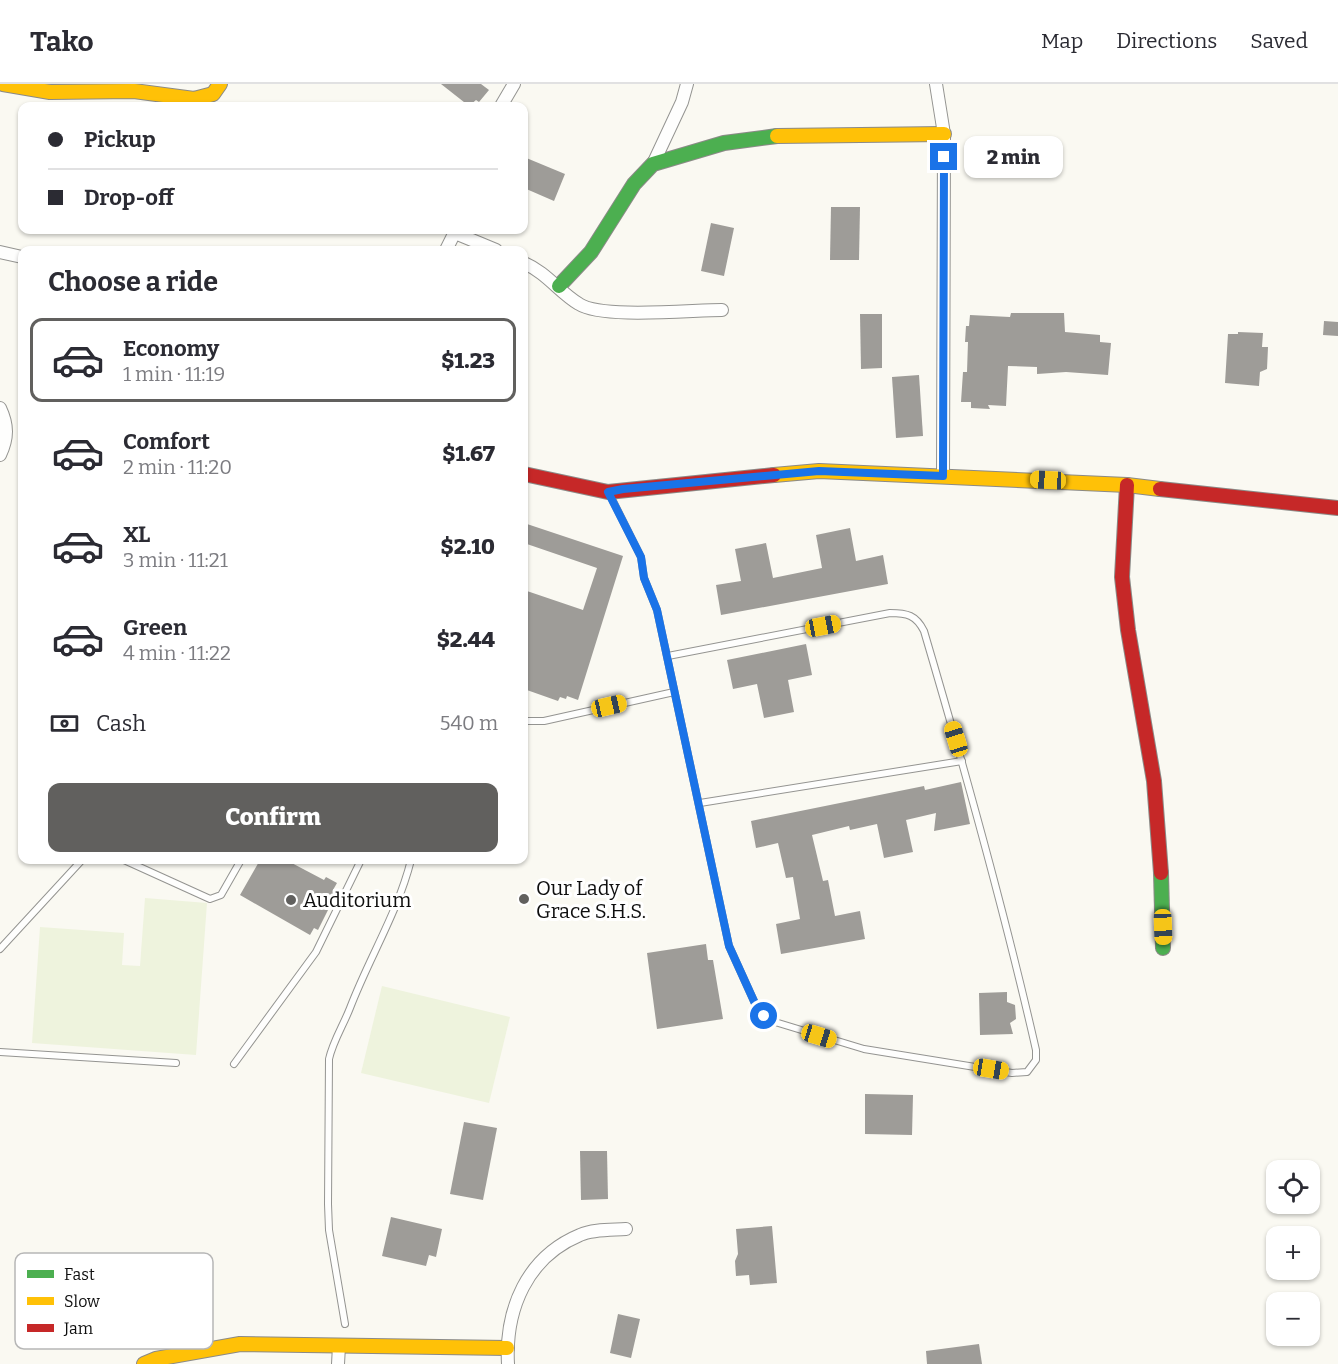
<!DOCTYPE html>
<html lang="en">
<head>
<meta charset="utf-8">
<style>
	body { margin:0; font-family:Bitter,serif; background:#f2f2f3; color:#2b2b33; height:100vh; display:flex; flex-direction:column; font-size:22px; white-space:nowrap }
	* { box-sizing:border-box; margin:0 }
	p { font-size:20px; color:#7c7c81 }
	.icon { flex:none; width:33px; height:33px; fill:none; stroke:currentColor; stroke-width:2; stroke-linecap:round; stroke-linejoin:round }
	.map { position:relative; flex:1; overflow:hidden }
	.panel { position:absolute; left:18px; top:162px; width:510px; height:618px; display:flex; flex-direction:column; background:#fff; border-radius:12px; box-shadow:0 2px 4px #0004 }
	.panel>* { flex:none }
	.banner { position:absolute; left:18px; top:18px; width:510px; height:132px; border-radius:12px; box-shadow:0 2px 4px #0004; display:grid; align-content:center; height:132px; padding:0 30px; background:#fff }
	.fabs { position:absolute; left:1266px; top:1076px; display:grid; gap:12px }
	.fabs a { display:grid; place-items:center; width:54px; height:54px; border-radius:12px; background:#fff; box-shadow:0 2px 4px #0004; font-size:30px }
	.end { position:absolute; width:27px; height:27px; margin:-14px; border:8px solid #1a73e8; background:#fff; box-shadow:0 0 0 3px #fff }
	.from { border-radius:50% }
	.bubble { position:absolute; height:42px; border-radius:12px; background:#fff; box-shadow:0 2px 4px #0004; font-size:20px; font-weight:800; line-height:42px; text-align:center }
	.car { position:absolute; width:18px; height:36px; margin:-18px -9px; border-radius:8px; box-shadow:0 0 4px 2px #0007; background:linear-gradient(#f5c518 24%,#345 0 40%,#f5c518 0 76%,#345 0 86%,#f5c518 0) }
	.banner b { display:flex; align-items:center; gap:21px; height:57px; font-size:22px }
	.banner b+b { border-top:2px solid #e1e1e2 }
	.banner i { width:15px; height:15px; background:#2b2b33 }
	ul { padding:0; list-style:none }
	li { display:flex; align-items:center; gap:18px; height:84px; margin:0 12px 9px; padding:0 18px; border:3px solid transparent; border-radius:12px }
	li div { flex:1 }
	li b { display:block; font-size:22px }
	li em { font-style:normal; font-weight:800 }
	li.current { border-color:#61605e }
	li>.icon { width:54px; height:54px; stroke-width:1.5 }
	h2 { padding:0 30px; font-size:27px; line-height:72px }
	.pay { display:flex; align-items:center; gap:15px; height:66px; padding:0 30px; font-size:22px }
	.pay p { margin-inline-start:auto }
	.action { display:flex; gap:12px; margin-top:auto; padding:12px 30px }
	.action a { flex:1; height:69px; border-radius:12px; background:#61605e; color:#fff; font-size:24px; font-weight:800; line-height:69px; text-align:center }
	header { display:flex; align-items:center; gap:36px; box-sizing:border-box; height:84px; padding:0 30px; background:#fff; border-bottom:2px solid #e1e1e2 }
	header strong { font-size:28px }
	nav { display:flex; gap:33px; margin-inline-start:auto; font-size:21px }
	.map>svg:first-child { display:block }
	.pitch { fill:#eef3dd }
	.building { fill:#9e9c98 }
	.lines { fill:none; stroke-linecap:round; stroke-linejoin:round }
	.lane-casing { stroke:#949491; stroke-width:8 }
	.street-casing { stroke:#949491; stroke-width:14 }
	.fast-casing { stroke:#8b8a87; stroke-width:16 }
	.slow-casing { stroke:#8b8a87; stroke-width:16 }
	.jam-casing { stroke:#8b8a87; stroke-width:16 }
	.lane { stroke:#fefefd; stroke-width:6 }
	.street { stroke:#fefefd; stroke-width:12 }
	.fast { stroke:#4caf50; stroke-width:14 }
	.slow { stroke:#ffc107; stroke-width:14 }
	.jam { stroke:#c62828; stroke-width:14 }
	.route { stroke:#1a73e8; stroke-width:8 }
	.poi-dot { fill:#61605e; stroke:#fff; stroke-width:2 }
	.labels { text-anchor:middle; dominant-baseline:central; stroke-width:6; stroke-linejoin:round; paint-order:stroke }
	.poi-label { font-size:20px; fill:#0e0e0e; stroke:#fff; text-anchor:start }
	.key { fill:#fff; stroke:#b7b7b7; stroke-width:1.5 }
	.key-label { font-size:16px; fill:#0e0e0e }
</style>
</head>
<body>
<header>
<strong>Tako</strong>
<nav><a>Map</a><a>Directions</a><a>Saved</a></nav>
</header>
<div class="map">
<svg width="1338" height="1280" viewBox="0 0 1338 1280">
	<rect width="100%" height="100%" fill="#faf9f2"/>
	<!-- pitch -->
	<g class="pitch">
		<polygon points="145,814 207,819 196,971 32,959 40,843 124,849 122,881 140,882"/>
		<polygon points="382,902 510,933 489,1019 361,989"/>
	</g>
	<!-- building -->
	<g class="building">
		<polygon points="441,0 481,0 489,6 479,18 476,16 469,22"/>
		<polygon points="524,73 565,90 554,117 524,104"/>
		<polygon points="831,123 860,123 859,176 830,176"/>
		<polygon points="711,139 734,144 724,192 701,187"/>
		<polygon points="1011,229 1064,229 1065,248 1100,251 1100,258 1111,259 1108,291 1066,288 1037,290 1037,283 1008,282 1006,322 988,321 990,325 971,324 971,318 961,318 963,288 967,288 968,258 965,258 966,242 969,242 970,231 1010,233"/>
		<polygon points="860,230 882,230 882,284 861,285"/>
		<polygon points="1324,237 1338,238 1338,252 1323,251"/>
		<polygon points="1238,248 1263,249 1262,263 1268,263 1267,285 1260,288 1259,302 1225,299 1228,250 1238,250"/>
		<polygon points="919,291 923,352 896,354 892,293"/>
		<polygon points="524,439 623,472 578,616 567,612 566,615 560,613 558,617 524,605 524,506 583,526 597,484 524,459"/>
		<polygon points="850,444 856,477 883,471 888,500 721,531 716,501 741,497 735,465 766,459 773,494 822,484 816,451"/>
		<polygon points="806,560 812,591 788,596 794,628 764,634 757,600 733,605 727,576"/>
		<polygon points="961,698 970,740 934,747 936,729 906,736 913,768 884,774 877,740 850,746 849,742 812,751 823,797 828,796 835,832 860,827 865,855 781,870 776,840 800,835 793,793 786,794 778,759 756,764 751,737 924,702 925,706"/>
		<polygon points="260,776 286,776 324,796 326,793 337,799 333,806 337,808 318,846 314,844 310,851 240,811"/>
		<polygon points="706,860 708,876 713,876 723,935 657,945 647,869"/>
		<polygon points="1007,908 1007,918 1015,921 1016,935 1010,939 1013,950 980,951 979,909"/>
		<polygon points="865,1010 913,1011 912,1051 865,1050"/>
		<polygon points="464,1038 497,1044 483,1116 450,1110"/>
		<polygon points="580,1067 607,1067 608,1115 581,1116"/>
		<polygon points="391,1133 442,1145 436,1173 429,1171 426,1182 382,1172"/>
		<polygon points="772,1142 777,1199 750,1201 749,1191 736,1192 735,1177 738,1170 736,1145"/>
		<polygon points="618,1230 640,1235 631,1274 610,1269"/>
		<polygon points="979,1260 982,1280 927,1280 926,1267"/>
	</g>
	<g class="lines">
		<!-- lane casing -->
		<g class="lane-casing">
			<g id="lane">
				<path d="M609 409 641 473 644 494 657 526 729 862 758 926 775 938 864 965 1012 989 1027 988 1036 976V966C1004 825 965 686 924 547 916 531 907 529 890 529L668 572"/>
				<polyline points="524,637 544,637 674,608"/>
				<polyline points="700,719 962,677"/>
				<polyline points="124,776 210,815 221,811 241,776"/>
				<polyline points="0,865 82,776"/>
				<polyline points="0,968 176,979"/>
				<polyline points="234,980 316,868 361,776"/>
				<path d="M345 1240 329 1146 328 1120 329 975C333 957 343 942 350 924 369 874 398 828 411 776"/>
			</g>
		</g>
		<!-- street casing -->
		<g class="street-casing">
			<g id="street">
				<polyline points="936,0 944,50 943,392"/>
				<polyline points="501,22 514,0"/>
				<polyline points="653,80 682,18 687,0"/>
				<polyline points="455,149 496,166"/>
				<polyline points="446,166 456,146"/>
				<polyline points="0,168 22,173"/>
				<path d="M524 179C547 189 559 208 579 220 602 235 691 226 722 226"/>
				<path d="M0 324C8 341 8 354 0 371"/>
				<polyline points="338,1280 339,1262"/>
				<path d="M508 1280C505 1225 527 1173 580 1151 593 1145 612 1146 626 1145"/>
			</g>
		</g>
		<!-- fast casing -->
		<g class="fast-casing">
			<g id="fast">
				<polyline points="559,202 591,168 634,100 653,80 724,59 777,52"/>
				<polyline points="1161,789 1163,864"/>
			</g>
		</g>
		<!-- slow casing -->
		<g class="slow-casing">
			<g id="slow">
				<polyline points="3,0 50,8 134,7 194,15 213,10 220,0"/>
				<polyline points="777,52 944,50"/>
				<polyline points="774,391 819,387 1127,401 1160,405"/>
				<polyline points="144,1280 156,1275 240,1260 507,1264"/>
			</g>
		</g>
		<!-- jam casing -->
		<g class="jam-casing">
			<g id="jam">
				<polyline points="524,390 608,408 774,391"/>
				<polyline points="1127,401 1122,493 1128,546 1154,697 1161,789"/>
				<polyline points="1160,405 1338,424"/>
			</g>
		</g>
		<!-- lane -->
		<use href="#lane" class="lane"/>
		<!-- street -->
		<use href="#street" class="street"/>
		<!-- fast -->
		<use href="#fast" class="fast"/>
		<!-- slow -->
		<use href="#slow" class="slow"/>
		<!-- jam -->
		<use href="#jam" class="jam"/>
	</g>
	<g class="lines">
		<!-- route -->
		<polyline class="route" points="764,932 758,926 729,862 657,526 644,494 641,473 608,408 623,405 819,387 943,392 944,73"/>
	</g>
	<!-- markers -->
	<g class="poi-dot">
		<circle cx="524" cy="815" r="6"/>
		<circle cx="291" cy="816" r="6"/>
	</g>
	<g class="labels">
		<!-- poi labels -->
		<g class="poi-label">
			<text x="536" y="804">Our Lady of<tspan x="536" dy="23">Grace S.H.S.</tspan></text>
			<text x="303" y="816">Auditorium</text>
		</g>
	</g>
	<!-- legend -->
	<rect x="15" y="1169" width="198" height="96" rx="9" class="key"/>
	<rect x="27" y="1186" width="27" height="8" fill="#4caf50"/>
	<rect x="27" y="1213" width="27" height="8" fill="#ffc107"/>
	<rect x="27" y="1240" width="27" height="8" fill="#c62828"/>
	<g class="key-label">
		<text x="64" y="1196">Fast</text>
		<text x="64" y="1223">Slow</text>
		<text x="64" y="1250">Jam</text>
	</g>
</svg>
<div class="fabs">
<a><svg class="icon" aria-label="locate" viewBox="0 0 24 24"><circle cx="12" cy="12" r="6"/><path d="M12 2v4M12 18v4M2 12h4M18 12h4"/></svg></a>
<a>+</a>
<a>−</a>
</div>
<i class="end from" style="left:764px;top:932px"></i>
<i class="end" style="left:944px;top:73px"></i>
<div class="bubble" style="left:964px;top:52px;width:99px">2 min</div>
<i class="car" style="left:1048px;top:396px;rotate:273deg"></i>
<i class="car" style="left:823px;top:542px;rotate:79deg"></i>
<i class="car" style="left:609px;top:622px;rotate:77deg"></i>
<i class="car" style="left:956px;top:655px;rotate:343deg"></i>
<i class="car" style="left:1163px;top:843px;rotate:178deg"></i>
<i class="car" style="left:819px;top:952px;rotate:107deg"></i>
<i class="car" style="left:991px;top:985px;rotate:99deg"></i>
<div class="banner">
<b><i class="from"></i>Pickup</b>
<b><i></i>Drop-off</b>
</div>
<section class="panel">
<h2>Choose a ride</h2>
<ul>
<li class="current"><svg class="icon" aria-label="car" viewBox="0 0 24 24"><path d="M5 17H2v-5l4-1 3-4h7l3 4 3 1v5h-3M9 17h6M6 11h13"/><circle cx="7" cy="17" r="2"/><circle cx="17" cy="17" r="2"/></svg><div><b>Economy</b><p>1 min · 11:19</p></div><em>$1.23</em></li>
<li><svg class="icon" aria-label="car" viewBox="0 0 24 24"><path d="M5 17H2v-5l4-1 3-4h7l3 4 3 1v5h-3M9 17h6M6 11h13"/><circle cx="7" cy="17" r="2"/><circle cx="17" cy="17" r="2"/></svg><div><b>Comfort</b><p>2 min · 11:20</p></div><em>$1.67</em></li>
<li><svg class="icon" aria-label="car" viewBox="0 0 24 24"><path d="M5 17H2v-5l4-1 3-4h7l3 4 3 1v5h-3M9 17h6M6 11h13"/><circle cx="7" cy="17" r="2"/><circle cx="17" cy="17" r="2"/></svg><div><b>XL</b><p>3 min · 11:21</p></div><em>$2.10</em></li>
<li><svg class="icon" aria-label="car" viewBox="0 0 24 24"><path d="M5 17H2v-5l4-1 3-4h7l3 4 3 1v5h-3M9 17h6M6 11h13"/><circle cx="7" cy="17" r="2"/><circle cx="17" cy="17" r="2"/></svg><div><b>Green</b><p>4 min · 11:22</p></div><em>$2.44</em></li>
</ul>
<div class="pay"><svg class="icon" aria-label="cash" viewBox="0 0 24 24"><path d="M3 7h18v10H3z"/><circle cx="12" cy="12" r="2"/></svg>Cash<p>540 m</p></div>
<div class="action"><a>Confirm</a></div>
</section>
</div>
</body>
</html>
